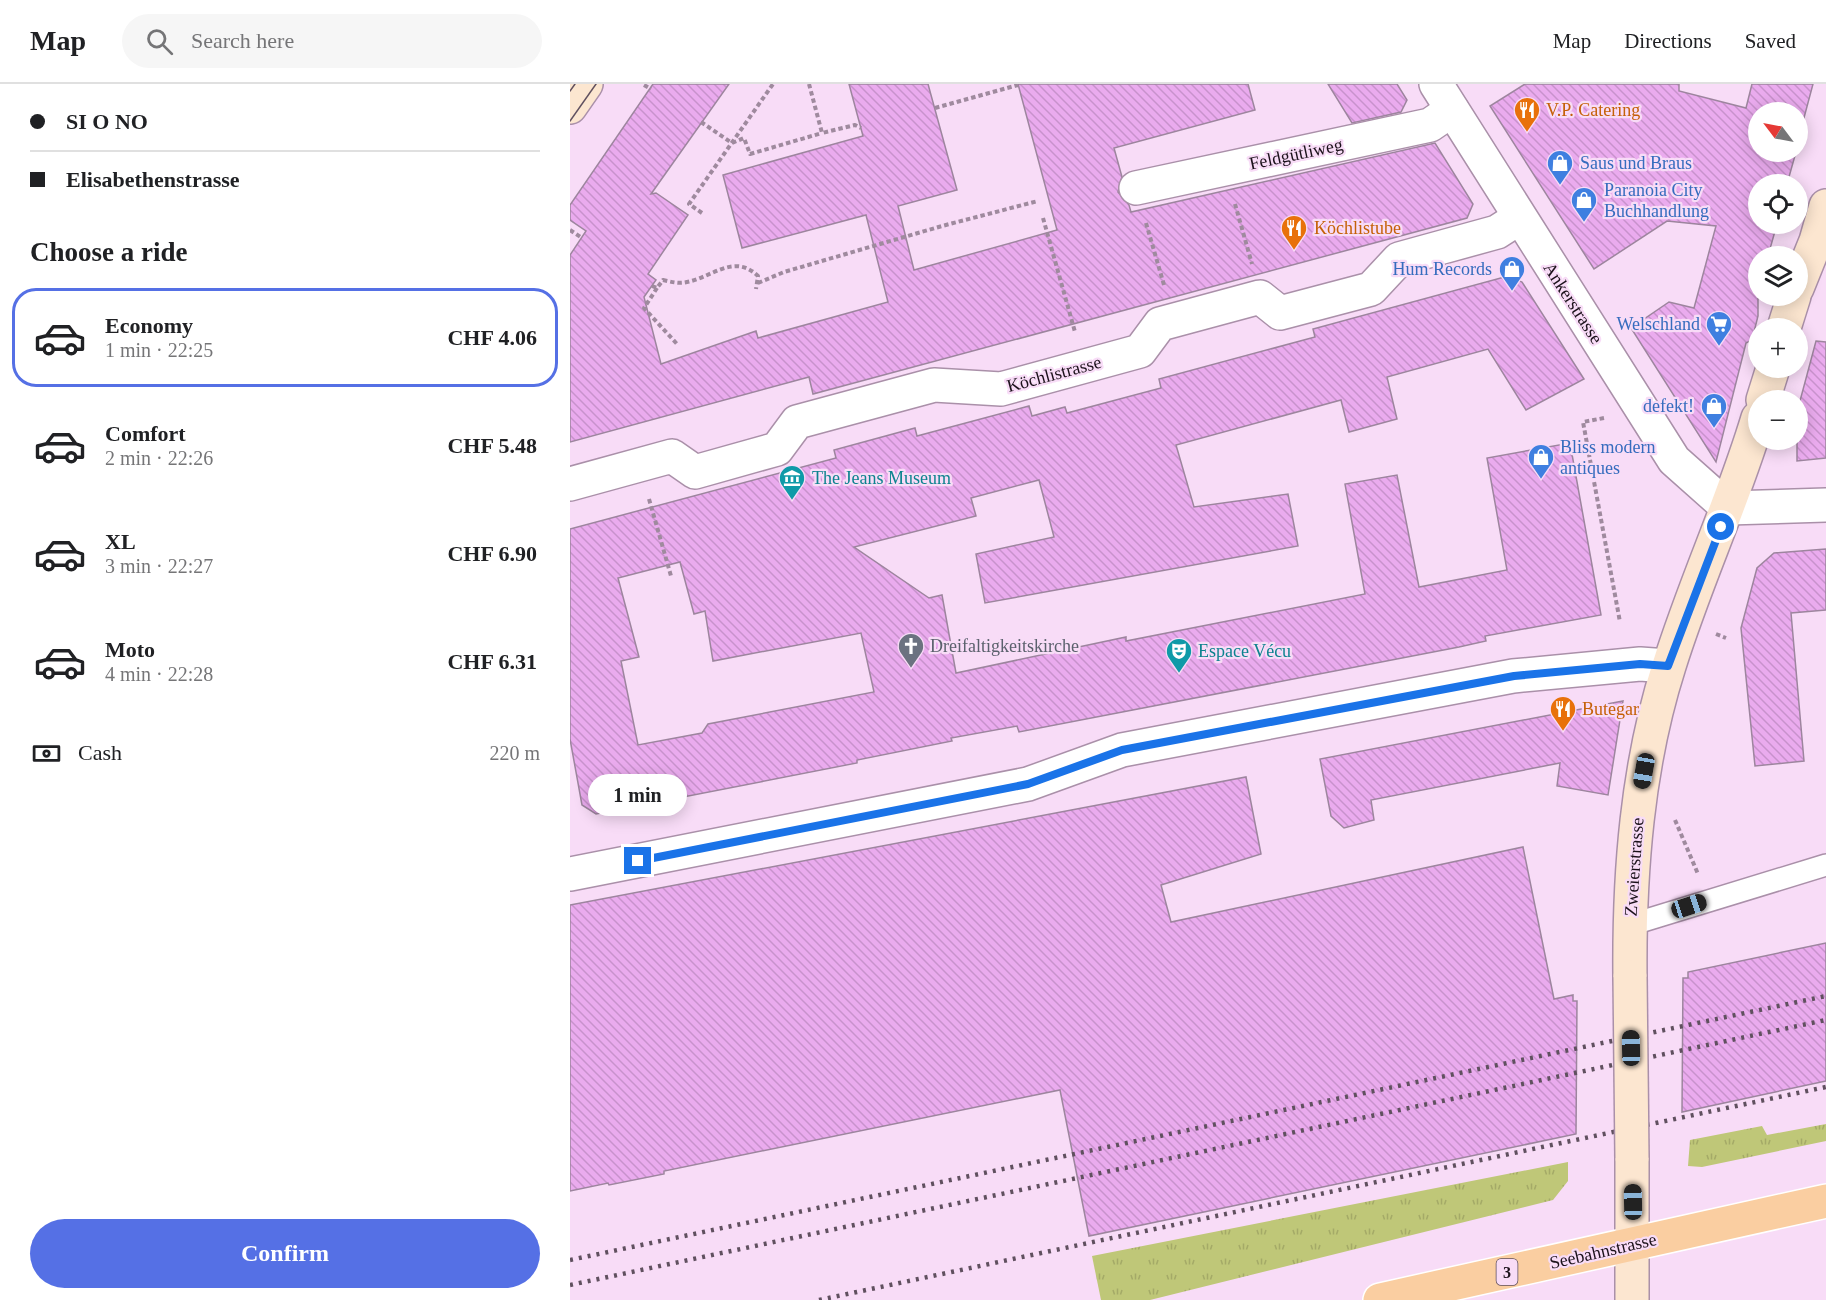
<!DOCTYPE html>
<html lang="en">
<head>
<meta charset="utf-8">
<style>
	body { margin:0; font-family:Georgia,serif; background:#f6f6f6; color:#202124; height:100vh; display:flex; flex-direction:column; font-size:22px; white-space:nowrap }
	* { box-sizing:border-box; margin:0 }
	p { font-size:20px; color:#757577 }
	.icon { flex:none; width:33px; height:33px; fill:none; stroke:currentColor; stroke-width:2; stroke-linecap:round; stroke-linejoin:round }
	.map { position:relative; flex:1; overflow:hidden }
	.panel { display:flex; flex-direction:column; background:#fff; width:570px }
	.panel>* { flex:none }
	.hud { display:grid; align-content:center; height:132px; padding:0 30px; background:#fff }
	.needle { width:39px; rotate:302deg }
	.fabs { position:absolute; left:1178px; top:18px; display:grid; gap:12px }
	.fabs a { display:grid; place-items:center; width:60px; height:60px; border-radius:50%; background:#fff; box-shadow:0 3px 15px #0003; font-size:30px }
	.end { position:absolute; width:27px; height:27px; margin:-14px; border:8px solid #1a73e8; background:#fff; box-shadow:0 0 0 3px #fff }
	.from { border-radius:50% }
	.bubble { position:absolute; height:42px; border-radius:21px; background:#fff; box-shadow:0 3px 15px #0003; font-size:20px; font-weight:700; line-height:42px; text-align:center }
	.car { position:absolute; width:18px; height:36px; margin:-18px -9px; border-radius:8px; box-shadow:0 0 4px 2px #0007; background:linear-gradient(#222 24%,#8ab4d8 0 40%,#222 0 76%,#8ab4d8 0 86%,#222 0) }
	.hud b { display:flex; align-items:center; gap:21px; height:57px; font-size:22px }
	.hud b+b { border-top:2px solid #e0e0e0 }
	.hud i { width:15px; height:15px; background:#202124 }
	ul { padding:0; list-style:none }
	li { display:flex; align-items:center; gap:18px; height:99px; margin:0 12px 9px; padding:0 18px; border:3px solid transparent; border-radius:24px }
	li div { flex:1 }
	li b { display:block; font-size:22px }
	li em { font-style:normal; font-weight:700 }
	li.selected { border-color:#5570e5 }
	li>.icon { width:54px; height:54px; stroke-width:1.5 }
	h2 { padding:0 30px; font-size:27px; line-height:72px }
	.pay { display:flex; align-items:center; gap:15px; height:66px; padding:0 30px; font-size:22px }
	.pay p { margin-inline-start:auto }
	.action { display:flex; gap:12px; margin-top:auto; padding:12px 30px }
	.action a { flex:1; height:69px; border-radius:36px; background:#5570e5; color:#fff; font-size:24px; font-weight:700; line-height:69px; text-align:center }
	header { display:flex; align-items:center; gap:36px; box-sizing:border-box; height:84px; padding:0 30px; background:#fff; border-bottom:2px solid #e0e0e0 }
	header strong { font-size:28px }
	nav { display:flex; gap:33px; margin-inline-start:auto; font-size:21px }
	.search { width:420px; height:54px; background:#f6f6f6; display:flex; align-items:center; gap:15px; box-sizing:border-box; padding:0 21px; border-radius:33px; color:#757577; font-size:22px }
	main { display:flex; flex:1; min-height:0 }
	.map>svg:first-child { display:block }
	.grass { fill:url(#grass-tufts) }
	.building { fill:url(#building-back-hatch); stroke:#9d859e; stroke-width:1.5; fill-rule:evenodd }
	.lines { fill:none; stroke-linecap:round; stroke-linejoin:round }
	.lane-casing { stroke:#aa90a9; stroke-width:24 }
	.street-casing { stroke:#aa90a9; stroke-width:36 }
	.secondary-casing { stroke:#aa90a9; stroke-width:36 }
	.primary-casing { stroke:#fff; stroke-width:36 }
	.path { stroke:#9f8a9e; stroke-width:4; stroke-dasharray:4.5 3; stroke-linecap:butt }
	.lane { stroke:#fff; stroke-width:21 }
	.street { stroke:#fff; stroke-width:33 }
	.secondary { stroke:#fce6d0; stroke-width:33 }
	.primary { stroke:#facea1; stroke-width:33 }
	.tram { stroke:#60505f; stroke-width:1.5 }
	.rail { stroke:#60505f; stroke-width:4.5; stroke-dasharray:3 6; stroke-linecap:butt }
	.secondary-bridge-casing { stroke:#aa90a9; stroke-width:36; stroke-linecap:butt }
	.secondary-bridge { stroke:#fce6d0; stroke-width:33 }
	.route { stroke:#1a73e8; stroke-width:8 }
	.labels { text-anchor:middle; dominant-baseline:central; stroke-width:4.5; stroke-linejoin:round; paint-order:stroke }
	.shield { fill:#f8dcf7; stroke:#5d4e5c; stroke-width:1.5 }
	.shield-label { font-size:16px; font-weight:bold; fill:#1b111a }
	.food-label { font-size:18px; fill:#c56008; stroke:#f8dcf7; text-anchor:start }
	.street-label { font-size:18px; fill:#1b111a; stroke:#f8dcf7 }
	.shop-label { font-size:18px; fill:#366cbe; stroke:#f8dcf7; text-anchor:start }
	.culture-label { font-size:18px; fill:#0d838f; stroke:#f8dcf7; text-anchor:start }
	.worship-label { font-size:18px; fill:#5b616d; stroke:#f8dcf7; text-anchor:start }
</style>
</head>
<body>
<header>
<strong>Map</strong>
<div class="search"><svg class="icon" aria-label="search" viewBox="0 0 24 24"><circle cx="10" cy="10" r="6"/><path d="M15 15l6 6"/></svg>Search here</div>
<nav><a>Map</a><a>Directions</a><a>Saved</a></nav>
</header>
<main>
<section class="panel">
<div class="hud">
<b><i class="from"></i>SI O NO</b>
<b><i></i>Elisabethenstrasse</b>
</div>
<h2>Choose a ride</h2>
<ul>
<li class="selected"><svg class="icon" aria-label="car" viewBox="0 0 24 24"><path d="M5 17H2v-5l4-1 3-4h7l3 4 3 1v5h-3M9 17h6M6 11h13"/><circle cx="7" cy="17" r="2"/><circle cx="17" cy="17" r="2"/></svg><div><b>Economy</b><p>1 min · 22:25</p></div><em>CHF 4.06</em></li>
<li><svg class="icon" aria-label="car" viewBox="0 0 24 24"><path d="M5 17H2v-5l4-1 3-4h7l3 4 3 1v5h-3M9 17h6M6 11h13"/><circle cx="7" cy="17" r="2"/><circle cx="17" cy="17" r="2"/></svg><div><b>Comfort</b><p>2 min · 22:26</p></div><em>CHF 5.48</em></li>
<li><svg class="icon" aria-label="car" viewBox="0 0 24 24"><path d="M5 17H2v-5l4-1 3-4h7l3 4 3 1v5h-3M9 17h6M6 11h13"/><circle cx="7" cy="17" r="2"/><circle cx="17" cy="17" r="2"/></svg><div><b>XL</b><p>3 min · 22:27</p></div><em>CHF 6.90</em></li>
<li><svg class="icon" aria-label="car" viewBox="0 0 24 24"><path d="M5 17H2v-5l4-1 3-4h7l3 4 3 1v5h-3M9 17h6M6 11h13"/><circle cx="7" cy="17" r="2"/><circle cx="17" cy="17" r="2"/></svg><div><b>Moto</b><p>4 min · 22:28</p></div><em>CHF 6.31</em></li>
</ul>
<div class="pay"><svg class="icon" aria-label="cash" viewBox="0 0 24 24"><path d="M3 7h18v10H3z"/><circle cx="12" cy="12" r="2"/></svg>Cash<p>220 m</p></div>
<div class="action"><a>Confirm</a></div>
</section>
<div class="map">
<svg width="1256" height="1216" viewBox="0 0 1256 1216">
	<defs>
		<pattern id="grass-tufts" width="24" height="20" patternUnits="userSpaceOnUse" patternTransform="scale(1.5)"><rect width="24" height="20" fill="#bfc778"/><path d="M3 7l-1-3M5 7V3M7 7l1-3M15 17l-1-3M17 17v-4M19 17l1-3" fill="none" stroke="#a4aa67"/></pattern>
		<pattern id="building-back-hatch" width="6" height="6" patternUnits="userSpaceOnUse" patternTransform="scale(1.5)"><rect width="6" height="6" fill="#eaabee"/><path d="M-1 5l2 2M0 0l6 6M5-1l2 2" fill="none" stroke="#c892cc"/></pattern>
	</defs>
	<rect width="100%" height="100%" fill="#f8dcf7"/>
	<!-- grass -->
	<g class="grass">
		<polygon points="1256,1040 1256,1057 1132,1083 1118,1082 1120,1056 1192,1042 1197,1051"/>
		<polygon points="998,1078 998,1097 983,1116 580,1216 531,1216 522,1172"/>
	</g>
	<!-- building -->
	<g class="building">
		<polygon points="83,0 159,0 81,110 86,109 118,131 78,190 86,196 74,213 91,280 186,247 188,254 318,218 296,131 172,164 153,91 293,52 279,0 358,0 387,106 328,122 344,186 487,146 448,0 678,0 685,26 544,64 552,93 548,108 559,121 561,128 865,59 903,120 897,134 243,310 239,293 0,358 0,171 16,147 0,136 0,121"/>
		<polygon points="758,0 827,0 837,16 831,28 782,39"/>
		<polygon points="955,0 1109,0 1109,7 1176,24 1182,0 1243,0 1227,60 1227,28 1188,28 1188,68 1226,68 1217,100 1188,100 1188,140 1207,140 1198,172 1188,172 1188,232 1182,256 1176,259 1146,378 1061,244 1099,218 1124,224 1146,142 1097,137 1024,185 920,22"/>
		<path d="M938 192 952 198 1014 295 956 326 918 265 817 293 827 335 779 348 771 316 606 361 624 423 718 410 728 462 415 519 406 470 484 453 469 396 401 414 406 432 284 463 359 514 372 511 386 589 556 553V557L795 510 775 400 827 391 849 503 937 486 917 374 1000 359 1031 531 915 552 916 557 889 563 449 648 447 642 381 654 382 657 287 676V679L26 730 12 721 0 655V445L266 374 264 366 345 344 347 352 459 322 462 332 495 323 497 329 591 304 589 295 745 253 743 245ZM110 478 124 530 135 527 143 577 291 549 304 608 138 640 132 649 68 661 51 577 69 573 48 494Z"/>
		<polygon points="1246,257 1256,258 1256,374 1227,377 1227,328"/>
		<polygon points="1256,465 1256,526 1221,529 1234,677 1185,682 1171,544 1187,484 1204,469"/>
		<polygon points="1053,617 1038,711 987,702 990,679 801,716 804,736 774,744 761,732 750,675"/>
		<polygon points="676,693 691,770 591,801 601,838 953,763 984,915 1003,911 1003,917 1007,917 1006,1050 519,1152 490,1006 94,1087 94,1090 39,1101 38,1099 0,1107 0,821"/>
		<polygon points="1256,859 1256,997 1112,1028 1113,894 1118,894 1118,888"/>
	</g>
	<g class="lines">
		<!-- lane casing -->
		<g class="lane-casing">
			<polyline id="lane" points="1060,841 1256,781"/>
		</g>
		<!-- street casing -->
		<g class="street-casing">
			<g id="street">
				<polyline points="866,0 1104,376 1158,424 1256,421"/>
				<polyline points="566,104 860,41 882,26"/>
				<polyline points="0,400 102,372 125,388 207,365 227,338 364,301 431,305 570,267 590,240 690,213 710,229 801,205 829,175 927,148 949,134"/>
				<polyline points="0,790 458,700 552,666 943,592 1070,580 1098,582"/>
			</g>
		</g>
		<!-- secondary casing -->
		<g class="secondary-casing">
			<g id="secondary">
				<polyline points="0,23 16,0"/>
				<polyline points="1227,204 1246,157 1256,122"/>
				<polyline points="1214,244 1224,212"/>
				<polyline points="1193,316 1203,284"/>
				<path d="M1060 893C1059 789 1067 682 1099 582 1125 498 1163 418 1188 334"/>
				<polyline points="1062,1074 1062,1216"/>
			</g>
		</g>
		<!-- primary casing -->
		<g class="primary-casing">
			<polyline id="primary" points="810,1216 1256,1117"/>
		</g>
		<!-- path -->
		<g class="path">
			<polyline points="239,0 252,49 285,41 291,44"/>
			<polyline points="74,1 81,5"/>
			<polyline points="365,24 448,1"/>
			<polyline points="131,38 162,59 174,54 180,70 252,49"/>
			<polyline points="665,120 682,180"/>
			<polyline points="132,129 119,120 203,0"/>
			<polyline points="473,134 505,248"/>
			<polyline points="576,139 594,201"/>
			<polyline points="0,146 12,154"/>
			<polyline points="188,199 214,188 372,142 468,117"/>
			<path d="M82 202 87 204 93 196C102 198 109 200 117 198 143 193 164 169 188 192L186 205"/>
			<polyline points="87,204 74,224 107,260"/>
			<polyline points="1034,334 1013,338 1050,538"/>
			<polyline points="79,415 101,492"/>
			<polyline points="1146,550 1156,554"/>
			<polyline points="1105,736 1128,790"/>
		</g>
		<!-- lane -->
		<use href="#lane" class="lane"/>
		<!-- street -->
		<use href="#street" class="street"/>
		<!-- secondary -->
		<use href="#secondary" class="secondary"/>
		<!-- primary -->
		<use href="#primary" class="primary"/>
		<!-- tram -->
		<g class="tram">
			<polyline points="0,7 5,0"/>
			<polyline points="0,37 26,0"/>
		</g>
		<!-- rail -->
		<g class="rail">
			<polyline points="0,1176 1256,912"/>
			<polyline points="0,1201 1256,936"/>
			<polyline points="249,1216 1256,1003"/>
		</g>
		<!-- secondary-bridge casing -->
		<g class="secondary-bridge-casing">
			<polyline id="secondary-bridge" points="1060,893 1062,1074"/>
		</g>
		<!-- secondary-bridge -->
		<use href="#secondary-bridge" class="secondary-bridge"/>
	</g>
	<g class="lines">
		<!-- route -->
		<polyline class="route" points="68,777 458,700 552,666 944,592 1070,580 1098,582 1151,443"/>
	</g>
	<!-- icons -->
	<defs>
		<g id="restaurant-pin" transform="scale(1.35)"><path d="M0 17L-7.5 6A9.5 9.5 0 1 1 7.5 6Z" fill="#e8710a" stroke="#f8dcf7"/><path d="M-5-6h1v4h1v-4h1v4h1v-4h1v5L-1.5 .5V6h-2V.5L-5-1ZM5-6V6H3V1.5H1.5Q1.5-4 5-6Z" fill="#fff"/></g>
		<g id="shop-pin" transform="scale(1.35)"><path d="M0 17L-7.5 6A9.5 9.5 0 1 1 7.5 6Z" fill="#3f7fe0" stroke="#f8dcf7"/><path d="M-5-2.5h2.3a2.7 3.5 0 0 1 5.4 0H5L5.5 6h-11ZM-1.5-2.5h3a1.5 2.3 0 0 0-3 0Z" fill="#fff"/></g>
		<g id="supermarket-pin" transform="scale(1.35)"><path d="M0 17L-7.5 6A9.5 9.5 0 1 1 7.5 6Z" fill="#3f7fe0" stroke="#f8dcf7"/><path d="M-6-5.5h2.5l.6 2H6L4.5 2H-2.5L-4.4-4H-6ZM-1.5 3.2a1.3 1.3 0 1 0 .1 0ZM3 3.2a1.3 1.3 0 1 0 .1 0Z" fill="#fff"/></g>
		<g id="museum-pin" transform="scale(1.35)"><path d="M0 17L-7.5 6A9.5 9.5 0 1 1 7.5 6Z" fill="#0f9aa8" stroke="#f8dcf7"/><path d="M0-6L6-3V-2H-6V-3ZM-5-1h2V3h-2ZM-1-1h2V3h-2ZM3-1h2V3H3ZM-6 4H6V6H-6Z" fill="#fff"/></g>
		<g id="church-pin" transform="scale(1.35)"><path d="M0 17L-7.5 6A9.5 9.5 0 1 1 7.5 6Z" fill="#6b7280" stroke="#f8dcf7"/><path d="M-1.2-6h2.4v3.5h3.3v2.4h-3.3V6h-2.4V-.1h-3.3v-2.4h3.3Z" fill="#fff"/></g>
		<g id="theatre-pin" transform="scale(1.35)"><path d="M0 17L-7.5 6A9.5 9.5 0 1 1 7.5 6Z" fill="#0f9aa8" stroke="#f8dcf7"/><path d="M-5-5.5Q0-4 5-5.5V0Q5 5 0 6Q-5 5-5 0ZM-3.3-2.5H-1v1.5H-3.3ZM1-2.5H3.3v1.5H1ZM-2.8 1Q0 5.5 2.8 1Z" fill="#fff"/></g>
	</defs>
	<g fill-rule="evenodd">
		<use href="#restaurant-pin" x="957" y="26"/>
		<use href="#shop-pin" x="990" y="79"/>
		<use href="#shop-pin" x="1014" y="116"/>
		<use href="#restaurant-pin" x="724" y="144"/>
		<use href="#shop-pin" x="942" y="185"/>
		<use href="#supermarket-pin" x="1149" y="240"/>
		<use href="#shop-pin" x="1144" y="322"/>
		<use href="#shop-pin" x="971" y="373"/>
		<use href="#museum-pin" x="222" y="394"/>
		<use href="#church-pin" x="341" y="562"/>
		<use href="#theatre-pin" x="609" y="567"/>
		<use href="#restaurant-pin" x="993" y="625"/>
	</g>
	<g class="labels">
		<!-- shield labels -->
		<rect class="shield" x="926.5" y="1175" width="21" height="26" rx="4.5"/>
		<g class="shield-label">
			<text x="937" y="1188">3</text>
		</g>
		<!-- food labels -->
		<g class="food-label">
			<text x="976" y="26">V.P. Catering</text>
			<text x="744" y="144">Köchlistube</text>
			<text x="1012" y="625">Butegar</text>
		</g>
		<!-- street labels -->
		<g class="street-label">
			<text transform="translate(726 70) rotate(-12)">Feldgütliweg</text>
			<text transform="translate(1003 219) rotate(57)">Ankerstrasse</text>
			<text transform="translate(484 290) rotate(-15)">Köchlistrasse</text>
			<text transform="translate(1064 783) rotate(-86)">Zweierstrasse</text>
			<text transform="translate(1033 1167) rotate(-13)">Seebahnstrasse</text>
		</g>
		<!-- shop labels -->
		<g class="shop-label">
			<text x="1010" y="79">Saus und Braus</text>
			<text x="1034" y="106">Paranoia City<tspan x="1034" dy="21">Buchhandlung</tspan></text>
			<text x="922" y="185" text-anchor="end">Hum Records</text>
			<text x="1130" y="240" text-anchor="end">Welschland</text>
			<text x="1124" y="322" text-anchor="end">defekt!</text>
			<text x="990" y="363">Bliss modern<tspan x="990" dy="21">antiques</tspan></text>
		</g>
		<!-- culture labels -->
		<g class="culture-label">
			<text x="242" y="394">The Jeans Museum</text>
			<text x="628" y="567">Espace Vécu</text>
		</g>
		<!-- worship labels -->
		<g class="worship-label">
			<text x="360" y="562">Dreifaltigkeitskirche</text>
		</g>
	</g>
</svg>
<div class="fabs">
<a><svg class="needle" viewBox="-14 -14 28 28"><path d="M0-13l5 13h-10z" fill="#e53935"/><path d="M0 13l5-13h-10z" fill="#757577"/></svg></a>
<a><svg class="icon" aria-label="locate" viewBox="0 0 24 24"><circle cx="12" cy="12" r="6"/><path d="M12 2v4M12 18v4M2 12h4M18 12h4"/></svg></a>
<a><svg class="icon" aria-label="layers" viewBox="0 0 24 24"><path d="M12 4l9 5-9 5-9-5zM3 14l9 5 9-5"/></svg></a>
<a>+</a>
<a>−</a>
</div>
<i class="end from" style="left:1151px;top:443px"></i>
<i class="end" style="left:68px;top:777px"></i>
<div class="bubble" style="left:18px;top:690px;width:99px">1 min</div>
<i class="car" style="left:1074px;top:687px;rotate:190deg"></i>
<i class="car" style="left:1119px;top:822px;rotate:72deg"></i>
<i class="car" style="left:1061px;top:964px;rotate:359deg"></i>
<i class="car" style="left:1063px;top:1118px;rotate:359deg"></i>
</div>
</main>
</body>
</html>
